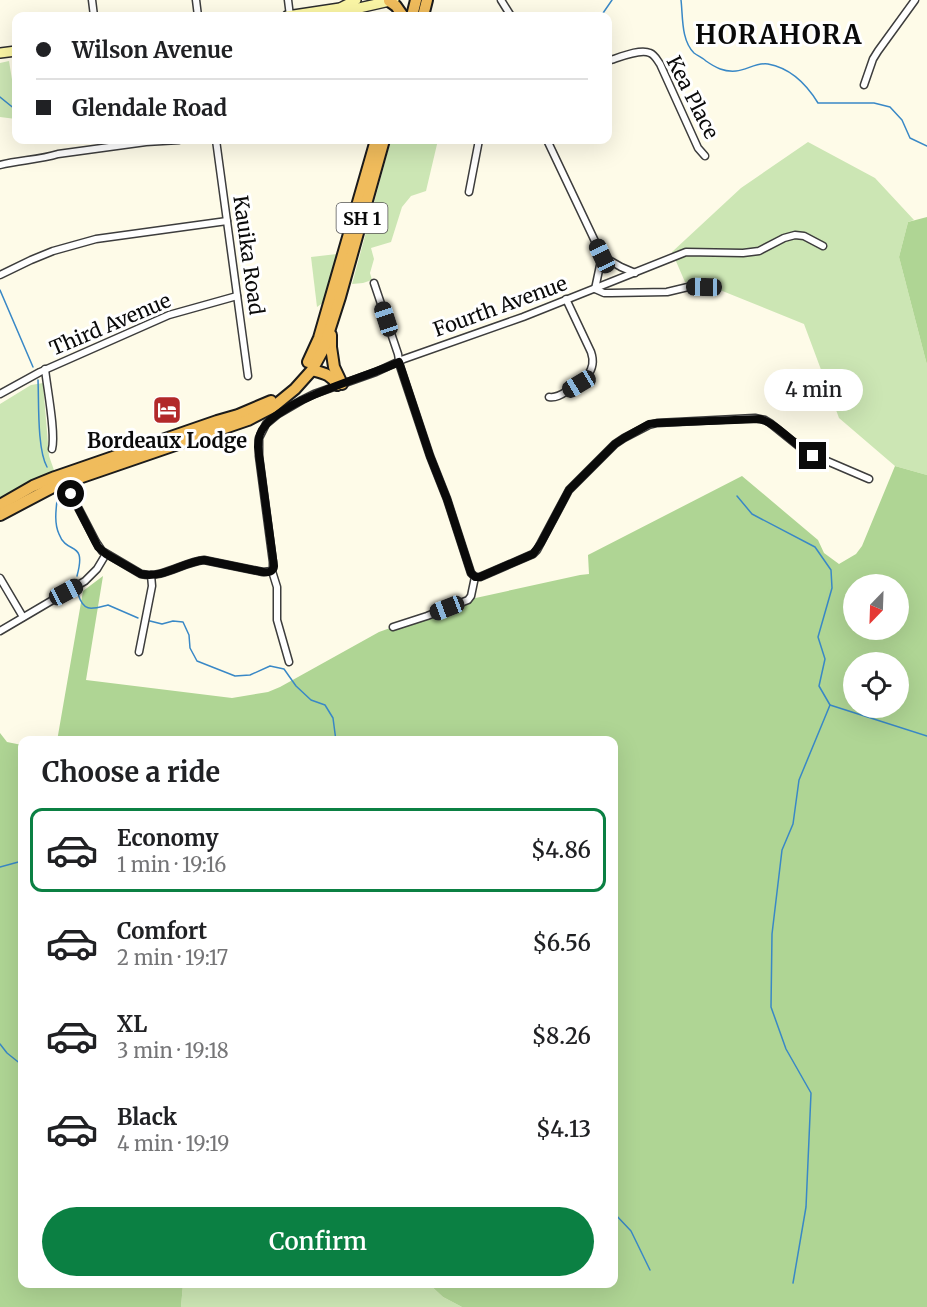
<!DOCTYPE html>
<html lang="en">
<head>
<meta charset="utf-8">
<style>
	body { margin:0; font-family:Merriweather,serif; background:#f6f6f6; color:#202124; height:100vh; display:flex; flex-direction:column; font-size:22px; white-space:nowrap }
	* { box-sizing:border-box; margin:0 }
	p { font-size:20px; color:#757577 }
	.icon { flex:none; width:33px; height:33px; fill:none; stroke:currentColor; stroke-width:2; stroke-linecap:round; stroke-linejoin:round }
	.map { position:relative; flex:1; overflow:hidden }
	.drawer { position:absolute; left:18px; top:736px; width:600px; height:552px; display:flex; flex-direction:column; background:#fff; border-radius:12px; box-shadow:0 6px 24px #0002 }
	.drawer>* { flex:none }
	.guide { position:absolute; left:12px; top:12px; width:600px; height:132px; border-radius:12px; box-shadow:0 6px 24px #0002; display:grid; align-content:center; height:132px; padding:0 24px; background:#fff }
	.needle { width:39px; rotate:203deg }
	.fabs { position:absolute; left:843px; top:574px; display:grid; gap:12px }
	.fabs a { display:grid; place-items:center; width:66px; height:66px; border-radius:50%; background:#fff; box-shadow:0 6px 24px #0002; font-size:30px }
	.end { position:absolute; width:27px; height:27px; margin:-14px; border:8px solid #0a0a0a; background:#fff; box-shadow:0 0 0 3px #fff }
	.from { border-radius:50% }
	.bubble { position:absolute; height:42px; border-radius:21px; background:#fff; box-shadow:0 6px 24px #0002; font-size:20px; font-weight:600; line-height:42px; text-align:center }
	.car { position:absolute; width:18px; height:36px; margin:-18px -9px; border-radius:8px; box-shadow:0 0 4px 2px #0007; background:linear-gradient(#222 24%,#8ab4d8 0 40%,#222 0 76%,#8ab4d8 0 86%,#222 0) }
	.guide b { display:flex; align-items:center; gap:21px; height:57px; font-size:22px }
	.guide b+b { border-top:2px solid #e0e0e0 }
	.guide i { width:15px; height:15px; background:#202124 }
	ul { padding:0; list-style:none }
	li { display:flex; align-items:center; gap:18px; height:84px; margin:0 12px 9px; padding:0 12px; border:3px solid transparent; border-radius:12px }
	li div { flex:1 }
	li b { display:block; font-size:22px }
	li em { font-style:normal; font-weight:600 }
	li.active { border-color:#0b8043 }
	li>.icon { width:54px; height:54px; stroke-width:1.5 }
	h2 { padding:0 24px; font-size:27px; line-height:72px }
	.action { display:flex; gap:12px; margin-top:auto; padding:12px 24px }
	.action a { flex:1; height:69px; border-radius:36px; background:#0b8043; color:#fff; font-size:24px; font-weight:600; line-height:69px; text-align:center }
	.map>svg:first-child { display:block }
	.green { fill:#cce6b4 }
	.forest { fill:#afd594; fill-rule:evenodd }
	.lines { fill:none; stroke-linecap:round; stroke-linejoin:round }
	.stream { stroke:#3988c6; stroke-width:1.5 }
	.minor-casing { stroke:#3d3d3d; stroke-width:9 }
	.secondary-casing { stroke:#2c2c2c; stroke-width:12 }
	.trunk-casing { stroke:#1b1b1b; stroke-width:14 }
	.minor { stroke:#fff; stroke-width:6 }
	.secondary { stroke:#fbf6a5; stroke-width:9 }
	.trunk { stroke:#f0bc5c; stroke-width:10 }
	.route { stroke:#0a0a0a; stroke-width:8 }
	.labels { text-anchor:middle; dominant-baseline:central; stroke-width:6; stroke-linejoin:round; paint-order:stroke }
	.shield { fill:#fff; stroke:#545454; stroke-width:1.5 }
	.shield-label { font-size:18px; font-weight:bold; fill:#0a0a0a }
	.street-label { font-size:20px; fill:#0a0a0a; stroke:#fff }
	.poi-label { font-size:20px; font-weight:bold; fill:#0a0a0a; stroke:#fff }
	.district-label { font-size:26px; font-weight:bold; letter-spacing:1.5px; fill:#0a0a0a; stroke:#fff }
</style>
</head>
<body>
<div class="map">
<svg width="927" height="1307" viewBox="0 0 927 1307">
	<rect width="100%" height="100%" fill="#fefbe8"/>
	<!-- green -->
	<g class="green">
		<polygon points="9,61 16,104 16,119 0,117 0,63"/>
		<polygon points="391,140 438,140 426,191 411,196 402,207 391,242 371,248 374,259 370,273 372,280 363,283 352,284"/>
		<polygon points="808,142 875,178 914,220 908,222 899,257 927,365 927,475 895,466 839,418 804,324 710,286 685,282 672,252 741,188"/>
		<polygon points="337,254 324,302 317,307 311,257"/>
		<polygon points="43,383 49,456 55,473 0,500 0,404 31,385"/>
		<polygon points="183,1284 429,1284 443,1297 462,1307 181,1307"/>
	</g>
	<!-- forest -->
	<g class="forest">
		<polygon points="927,217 927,365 899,257 908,222"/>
		<path d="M895 466 927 475V1307H462L443 1297 429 1284H614V741H57L83 591 103 576 86 680 232 698 268 692 280 687 379 632 471 599 580 575 589 574 588 555 742 476 818 540 824 553 839 564 856 554 862 546ZM854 585H898V630H854ZM854 663H898V708H854Z"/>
		<polygon points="0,733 7,742 22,745 22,1284 183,1284 181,1307 0,1307"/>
	</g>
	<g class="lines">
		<!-- stream -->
		<g class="stream">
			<path d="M681 0C683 17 681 40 694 53 698 56 703 58 706 61 716 68 724 72 736 71 747 70 757 62 768 64 790 68 807 85 818 103H874L890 107 902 120 910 138 927 146"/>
			<polyline points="601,16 612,0"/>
			<polyline points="0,97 16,110"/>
			<polyline points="0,290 33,367"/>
			<path d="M38 380C39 402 37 449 47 467"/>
			<path d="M58 491C57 504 53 521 59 534 67 556 87 539 77 576"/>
			<polyline points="737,496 752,514 815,547 831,570 832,588 818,637 825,659 819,686 830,705 927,736"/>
			<path d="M78 594C84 613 92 609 108 605L138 618"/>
			<polyline points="150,621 162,624 173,621 183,622 189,635 190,648 197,661 235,676 250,675 270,666 284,669 296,686 311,700 325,705 333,718 336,741"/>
			<polyline points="0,867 22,861"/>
			<polyline points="0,1044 7,1053 22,1065"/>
			<polyline points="614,1213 631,1231 650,1270"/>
			<polyline points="793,1283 806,1207 811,1093 786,1049 771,1007 772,934 782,850 793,824 799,780 830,705"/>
		</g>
		<!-- minor casing -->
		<g class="minor-casing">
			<g id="minor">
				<polyline points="92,0 94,16"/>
				<polyline points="196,0 198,16"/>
				<polyline points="288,0 290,16"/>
				<polyline points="501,0 511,16"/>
				<path d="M608 61C618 58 640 48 650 53 655 55 657 60 660 64L698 148 705 156"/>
				<polyline points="864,85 873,59 878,51 915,0"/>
				<polyline points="216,140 248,376"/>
				<polyline points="547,140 602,256 621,267 635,273"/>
				<path d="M0 165C19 160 39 160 58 154L146 142 179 140"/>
				<polyline points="469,192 479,140"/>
				<polyline points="602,256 595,289 604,293 611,293 667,292 688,287 704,287"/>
				<polyline points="0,275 31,260 53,251 96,239 227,221"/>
				<polyline points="374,283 398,354 400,366 430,456 447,499 471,573 475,577 471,596 468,600 427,616 393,627"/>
				<path d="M45 369C47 388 56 433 52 449"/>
				<polyline points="0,394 40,372 169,315 237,296"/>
				<path d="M549 397C556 398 561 395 567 391 582 382 598 372 591 352L566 299"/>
				<path d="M71 494 96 542 102 551 141 574C163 579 183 562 204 560L263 572 272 571"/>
				<polyline points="475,577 480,577 533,554 537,550 569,490 615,444 624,438 649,425 657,423 755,418 765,420 770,423 806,452 869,479"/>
				<polyline points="0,578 23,617"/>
				<polyline points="0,631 85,581 97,569 106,554"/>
				<polyline points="139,652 152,586 151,575"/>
				<polyline points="289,662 277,620 277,587 272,571 273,568 273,562 259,456 259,438 266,424 278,414 302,400 314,394 376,372 404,359 523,317 686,252 743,253 759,251 784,238 795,235 804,236 823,246"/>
			</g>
		</g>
		<!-- secondary casing -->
		<g class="secondary-casing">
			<g id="secondary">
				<polyline points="342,7 356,0"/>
				<polyline points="287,16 340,8 359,8 394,0"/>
				<polyline points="0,53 16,51"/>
			</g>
		</g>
		<!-- trunk casing -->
		<g class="trunk-casing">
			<g id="trunk">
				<polyline points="389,1 396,6 403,16"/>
				<polyline points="412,16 416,0"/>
				<polyline points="423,16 427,0"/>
				<polyline points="331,335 331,347 334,367 342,384"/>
				<polyline points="308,362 319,338 376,140"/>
				<path d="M312 370C323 373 331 374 337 385"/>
				<polyline points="0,505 33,486 55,477 217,421 238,415 271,401"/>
				<polyline points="0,515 53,487 248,420 273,407 295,389 312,370 323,350 340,297 384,140"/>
			</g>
		</g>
		<!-- minor -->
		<use href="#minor" class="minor"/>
		<!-- secondary -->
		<use href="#secondary" class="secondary"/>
		<!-- trunk -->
		<use href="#trunk" class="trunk"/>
	</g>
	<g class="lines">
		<!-- route -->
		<path class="route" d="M71 494 98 547 106 554 141 574C163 579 183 562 204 560L263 572C268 573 273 572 274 566L258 447C258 439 259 432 265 426 271 417 282 412 291 406 325 387 363 378 399 362L430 456 447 499 471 573 475 577H480L533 554 541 543 569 490 615 444 624 438 649 424 657 423 760 419C777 423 796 447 813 456"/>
	</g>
	<!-- icons -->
	<defs>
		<g id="hotel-square" transform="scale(1.5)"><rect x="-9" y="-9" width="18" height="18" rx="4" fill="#b2292a" stroke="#fff"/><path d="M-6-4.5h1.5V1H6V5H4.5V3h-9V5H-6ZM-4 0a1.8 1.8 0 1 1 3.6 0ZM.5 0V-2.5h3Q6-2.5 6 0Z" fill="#fff"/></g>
	</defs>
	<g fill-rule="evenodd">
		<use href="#hotel-square" x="167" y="410"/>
	</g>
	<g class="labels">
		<!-- shield labels -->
		<rect class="shield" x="336.5" y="203" width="51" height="30" rx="4.5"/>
		<g class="shield-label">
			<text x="362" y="218">SH 1</text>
		</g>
		<!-- street labels -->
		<g class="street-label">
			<text transform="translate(693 97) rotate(63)">Kea Place</text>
			<text transform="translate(249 255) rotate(82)">Kauika Road</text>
			<text transform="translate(500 306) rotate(-20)">Fourth Avenue</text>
			<text transform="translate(110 324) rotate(-23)">Third Avenue</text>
		</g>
		<!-- poi labels -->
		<g class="poi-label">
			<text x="167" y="440">Bordeaux Lodge</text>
		</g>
		<!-- district labels -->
		<g class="district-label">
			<text x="779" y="34">HORAHORA</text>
		</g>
	</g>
</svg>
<div class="fabs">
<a><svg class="needle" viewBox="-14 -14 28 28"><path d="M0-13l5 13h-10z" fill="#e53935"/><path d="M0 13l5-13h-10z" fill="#757577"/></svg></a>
<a><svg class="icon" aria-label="locate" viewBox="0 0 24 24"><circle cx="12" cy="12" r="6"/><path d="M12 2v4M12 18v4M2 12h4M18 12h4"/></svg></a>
</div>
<i class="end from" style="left:71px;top:494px"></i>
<i class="end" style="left:813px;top:456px"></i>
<div class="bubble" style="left:764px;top:369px;width:99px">4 min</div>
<i class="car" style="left:602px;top:256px;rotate:335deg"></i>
<i class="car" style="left:704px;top:287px;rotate:271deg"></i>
<i class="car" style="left:386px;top:319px;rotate:342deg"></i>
<i class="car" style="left:579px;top:384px;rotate:239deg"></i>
<i class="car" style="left:66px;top:592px;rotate:62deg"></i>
<i class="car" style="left:447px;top:608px;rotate:249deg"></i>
<div class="guide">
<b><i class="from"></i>Wilson Avenue</b>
<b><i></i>Glendale Road</b>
</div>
<section class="drawer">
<h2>Choose a ride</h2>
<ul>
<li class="active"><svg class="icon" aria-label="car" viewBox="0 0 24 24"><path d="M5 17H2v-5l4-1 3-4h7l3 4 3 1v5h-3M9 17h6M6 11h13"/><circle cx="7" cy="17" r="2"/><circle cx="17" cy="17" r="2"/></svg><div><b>Economy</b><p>1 min · 19:16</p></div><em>$4.86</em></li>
<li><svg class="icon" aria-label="car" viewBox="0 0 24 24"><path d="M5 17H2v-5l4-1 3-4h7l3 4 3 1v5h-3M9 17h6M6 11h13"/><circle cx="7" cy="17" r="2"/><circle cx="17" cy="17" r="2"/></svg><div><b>Comfort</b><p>2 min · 19:17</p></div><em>$6.56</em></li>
<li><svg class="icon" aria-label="car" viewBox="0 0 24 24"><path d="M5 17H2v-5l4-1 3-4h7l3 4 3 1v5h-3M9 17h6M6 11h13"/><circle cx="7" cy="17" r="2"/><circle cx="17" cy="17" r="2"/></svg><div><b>XL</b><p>3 min · 19:18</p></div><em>$8.26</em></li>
<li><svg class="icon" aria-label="car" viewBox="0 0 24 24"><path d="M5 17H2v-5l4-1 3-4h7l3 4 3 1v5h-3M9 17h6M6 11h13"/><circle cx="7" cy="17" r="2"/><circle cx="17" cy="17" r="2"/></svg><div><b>Black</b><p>4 min · 19:19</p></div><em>$4.13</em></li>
</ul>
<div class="action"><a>Confirm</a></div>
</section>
</div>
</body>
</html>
